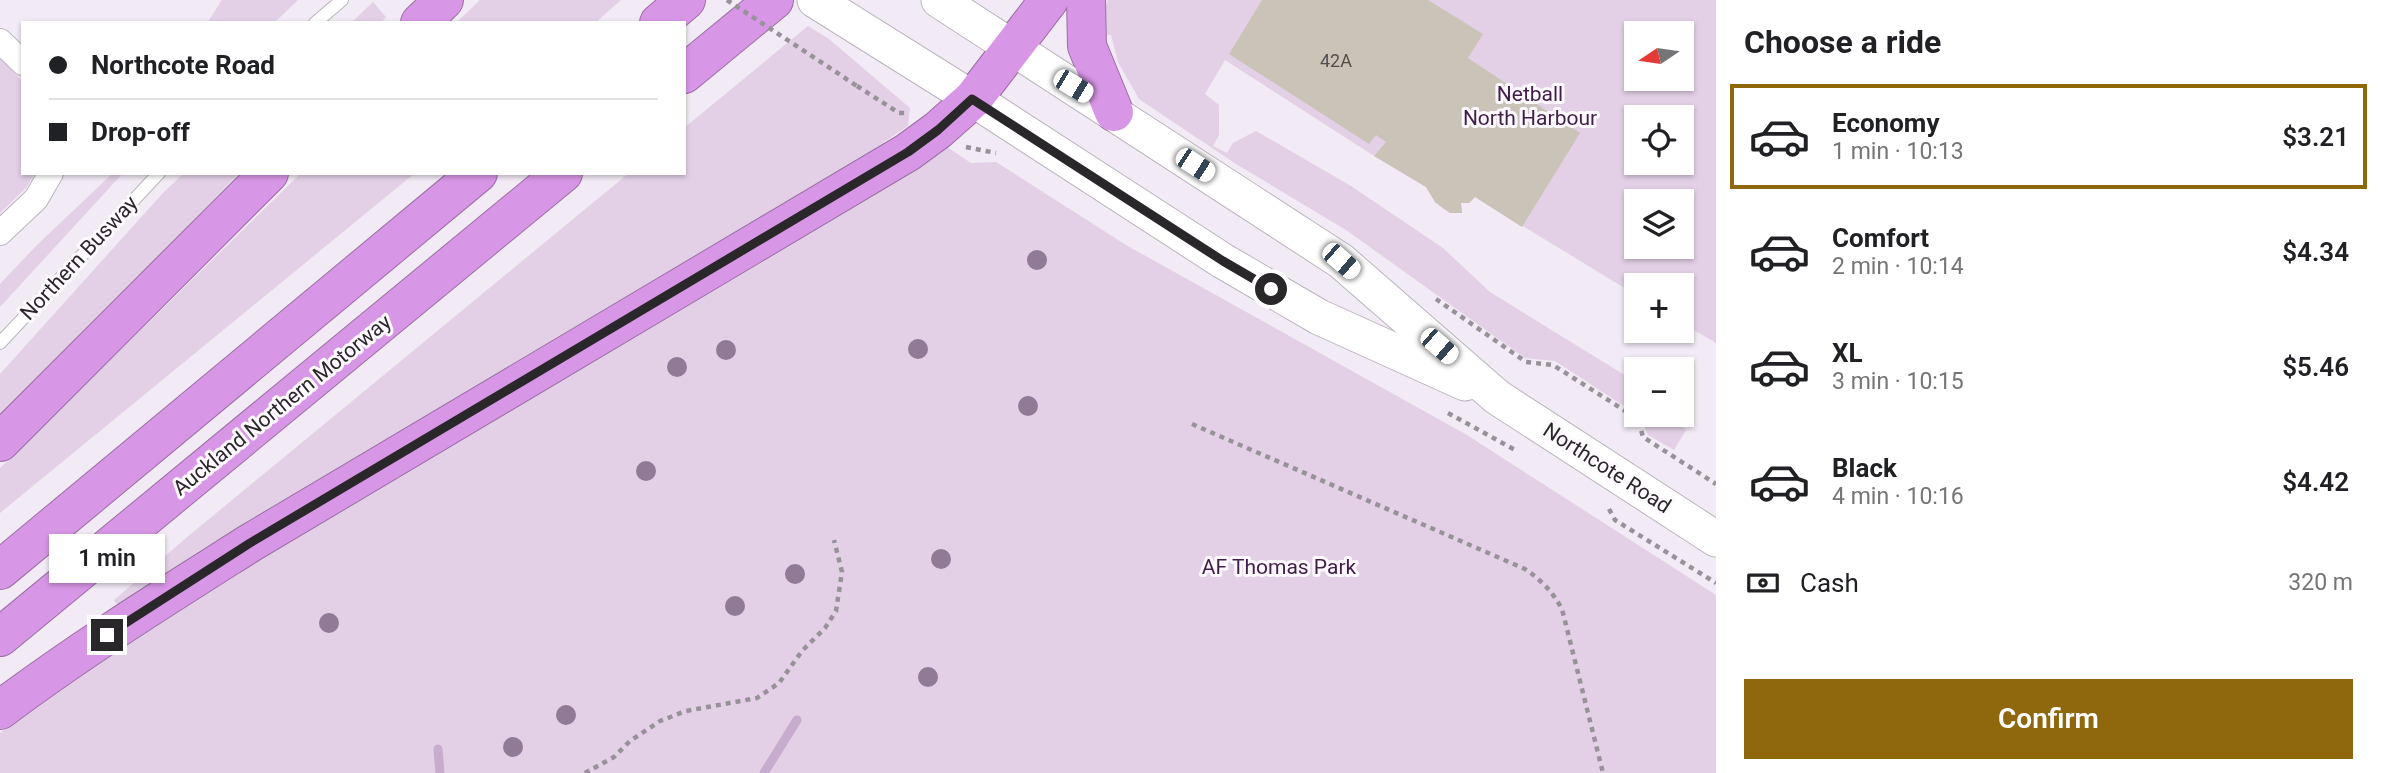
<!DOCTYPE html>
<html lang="en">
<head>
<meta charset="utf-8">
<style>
	body { margin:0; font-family:Roboto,sans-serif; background:#f6f6f6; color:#202124; height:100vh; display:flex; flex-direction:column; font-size:26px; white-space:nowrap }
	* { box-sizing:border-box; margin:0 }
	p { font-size:23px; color:#757577 }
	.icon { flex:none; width:38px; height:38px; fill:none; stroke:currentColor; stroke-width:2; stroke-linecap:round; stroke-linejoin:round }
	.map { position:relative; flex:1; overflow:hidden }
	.details { display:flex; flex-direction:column; background:#fff; width:665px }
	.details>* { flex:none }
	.top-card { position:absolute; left:21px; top:21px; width:665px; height:154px; border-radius:0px; box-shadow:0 2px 5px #0004; display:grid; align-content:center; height:154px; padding:0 28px; background:#fff }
	.needle { width:46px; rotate:257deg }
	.fabs { position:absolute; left:1624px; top:21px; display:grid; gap:14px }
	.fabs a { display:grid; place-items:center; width:70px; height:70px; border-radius:0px; background:#fff; box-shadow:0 2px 5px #0004; font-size:35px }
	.end { position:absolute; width:32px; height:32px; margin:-16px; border:9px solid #2a272a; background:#fff; box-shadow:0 0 0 4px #fff }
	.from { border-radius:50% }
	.bubble { position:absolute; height:49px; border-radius:0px; background:#fff; box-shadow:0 2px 5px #0004; font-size:23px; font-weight:600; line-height:49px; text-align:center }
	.car { position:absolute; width:21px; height:42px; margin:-21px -10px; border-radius:9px; box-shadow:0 0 5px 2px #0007; background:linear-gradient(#fff 24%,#345 0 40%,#fff 0 76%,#345 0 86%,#fff 0) }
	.top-card b { display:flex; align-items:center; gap:24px; height:66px; font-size:26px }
	.top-card b+b { border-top:2px solid #e0e0e0 }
	.top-card i { width:18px; height:18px; background:#202124 }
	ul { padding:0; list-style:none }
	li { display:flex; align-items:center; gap:21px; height:105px; margin:0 14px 10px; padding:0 14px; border:4px solid transparent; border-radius:0px }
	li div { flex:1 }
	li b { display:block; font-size:26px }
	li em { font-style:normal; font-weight:600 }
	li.selected { border-color:#8f680d }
	li>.icon { width:63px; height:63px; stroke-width:1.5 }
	h2 { padding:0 28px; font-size:32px; line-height:84px }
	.pay { display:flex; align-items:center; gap:18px; height:77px; padding:0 28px; font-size:26px }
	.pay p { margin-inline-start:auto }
	.button { display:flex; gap:14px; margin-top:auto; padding:14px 28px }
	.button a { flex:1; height:80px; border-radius:0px; background:#8f680d; color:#fff; font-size:28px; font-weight:600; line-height:80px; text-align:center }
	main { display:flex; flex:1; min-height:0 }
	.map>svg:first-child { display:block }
	.green { fill:#e3d0e7; fill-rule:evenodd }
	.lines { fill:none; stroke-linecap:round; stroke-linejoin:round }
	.stream { stroke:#c7accd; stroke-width:9 }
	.building { fill:#cac3b8 }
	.service-casing { stroke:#bcb4bd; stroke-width:14 }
	.minor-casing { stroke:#bcb4bd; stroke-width:26 }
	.secondary-casing { stroke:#bcb4bd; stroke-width:37 }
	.motorway-casing { stroke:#9b6fa4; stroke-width:40 }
	.path { stroke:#979198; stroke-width:4.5; stroke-dasharray:5 5; stroke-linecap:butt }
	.service { stroke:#fff; stroke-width:12 }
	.minor { stroke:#fff; stroke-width:24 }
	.secondary { stroke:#fff; stroke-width:35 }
	.motorway { stroke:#d896e6; stroke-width:38 }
	.path-bridge { stroke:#979198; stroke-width:4.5; stroke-dasharray:5 5; stroke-linecap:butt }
	.tree { fill:#907a95 }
	.route { stroke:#2a272a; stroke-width:9 }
	.labels { text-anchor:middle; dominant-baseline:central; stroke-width:6; stroke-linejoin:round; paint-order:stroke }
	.number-label { font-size:18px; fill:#524e4e }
	.park-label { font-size:21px; fill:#401e48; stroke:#fef8ff }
	.street-label { font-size:21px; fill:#2a272a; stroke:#fef8ff }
</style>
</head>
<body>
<main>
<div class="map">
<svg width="1716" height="773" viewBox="0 0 1716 773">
	<rect width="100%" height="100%" fill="#f2eaf4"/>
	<!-- green -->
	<g class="green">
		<polygon points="222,0 298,0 274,23 207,23"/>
		<polygon points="480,0 621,0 595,23 456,23"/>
		<path d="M1108 0H1716V343L1682 323V285H1636V295L1475 197 1469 203H1461L1462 213H1450L1442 208 1435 202 1426 187 1374 156 1225 60 1205 94 1219 105V135L1213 146 1227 153 1233 143 1256 131 1351 186 1443 248 1490 292 1631 379 1636 384V414L1555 361 1525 358 1346 230 1236 164 1139 99 1118 62 1111 35H1098ZM1636 33H1682V79H1636ZM1636 117H1682V163H1636ZM1636 201H1682V247H1636Z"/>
		<polygon points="373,2 386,17 381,23 351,23"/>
		<polygon points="808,26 829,39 910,108 908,126 874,149 199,551 118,606 114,600 186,538 629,173 684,173 684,128"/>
		<polygon points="0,58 23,82 23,173 35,173 26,188 0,213"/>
		<polygon points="947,147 971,163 996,162 1126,245 1467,435 1716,595 1716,773 0,773 0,733 34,706 205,589 925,164"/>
		<polygon points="113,173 123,173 0,307 0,284 37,245"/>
		<polygon points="184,173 239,173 126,291 0,430 0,374 163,193"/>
		<polygon points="301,173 415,173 0,513 0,468"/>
		<polygon points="1637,415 1670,415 1686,430 1674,450 1648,435 1641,418"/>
	</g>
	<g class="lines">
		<!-- stream -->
		<g class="stream">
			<polyline points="438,749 440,773"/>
			<polyline points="764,773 797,720"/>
		</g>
	</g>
	<!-- building -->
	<polygon class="building" points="1262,0 1428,0 1483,34 1468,58 1580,133 1522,227 1475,197 1469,203 1461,203 1462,213 1450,213 1435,202 1426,187 1374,156 1386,142 1376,135 1369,144 1229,54"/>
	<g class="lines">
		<!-- service casing -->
		<g class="service-casing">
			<g id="service">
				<polyline points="315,23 342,0"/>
				<polyline points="0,343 159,173"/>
			</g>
		</g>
		<!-- minor casing -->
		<g class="minor-casing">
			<g id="minor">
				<polyline points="0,41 23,63"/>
				<polyline points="0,233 36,199 51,173"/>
			</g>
		</g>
		<!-- secondary casing -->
		<g class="secondary-casing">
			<g id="secondary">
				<polyline points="815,0 973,99 1223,261 1319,317 1465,383"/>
				<polyline points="939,0 1341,261 1497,397 1716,539"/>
			</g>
		</g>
		<!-- motorway casing -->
		<g class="motorway-casing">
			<g id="motorway">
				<polyline points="1086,0 1087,46 1114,112"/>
				<polyline points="420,23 444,0"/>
				<polyline points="659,23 686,0"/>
				<polyline points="684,74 774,0"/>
				<polyline points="0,442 269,173"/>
				<polyline points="0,570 478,173"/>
				<polyline points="0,637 563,173"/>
				<path d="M0 710C80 650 165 597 250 543L908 152 938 130 973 99 1049 0"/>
			</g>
		</g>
		<!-- path -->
		<g class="path">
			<polyline points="857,86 899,113 905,113"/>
			<polyline points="966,147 996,153"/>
			<polyline points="1436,299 1526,362 1553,365 1638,419 1643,437 1716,484"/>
			<polyline points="1448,413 1517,451"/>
			<path d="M1192 424 1525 569C1541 580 1552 591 1562 609L1603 773"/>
			<polyline points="1609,509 1615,520 1716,583"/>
			<polyline points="585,773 614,757 630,741 660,721 686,711 757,698 779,683 802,651 825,628 836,611 842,572 834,540"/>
		</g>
		<!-- service -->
		<use href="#service" class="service"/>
		<!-- minor -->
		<use href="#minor" class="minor"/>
		<!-- secondary -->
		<use href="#secondary" class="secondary"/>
		<!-- motorway -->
		<use href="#motorway" class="motorway"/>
		<!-- path-bridge -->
		<polyline class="path-bridge" points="727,0 857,86"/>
	</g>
	<!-- trees -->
	<g class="tree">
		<circle cx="1037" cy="260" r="10"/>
		<circle cx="918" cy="349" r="10"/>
		<circle cx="726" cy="350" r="10"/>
		<circle cx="677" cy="367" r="10"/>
		<circle cx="1028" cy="406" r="10"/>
		<circle cx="646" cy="471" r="10"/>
		<circle cx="941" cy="559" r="10"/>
		<circle cx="795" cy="574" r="10"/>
		<circle cx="735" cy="606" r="10"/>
		<circle cx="329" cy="623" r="10"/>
		<circle cx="928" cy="677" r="10"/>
		<circle cx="566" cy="715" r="10"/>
		<circle cx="513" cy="747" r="10"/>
	</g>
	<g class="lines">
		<!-- route -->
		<polyline class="route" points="107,635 250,543 908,152 938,130 972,99 1223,261 1271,289"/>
	</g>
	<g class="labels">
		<!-- number labels -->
		<g class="number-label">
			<text x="1336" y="60">42A</text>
		</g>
		<!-- park labels -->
		<g class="park-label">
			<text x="1530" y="94">Netball<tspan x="1530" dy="24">North Harbour</tspan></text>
			<text x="1279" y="567">AF Thomas Park</text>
		</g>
		<!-- street labels -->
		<g class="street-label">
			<text transform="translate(79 258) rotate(-47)">Northern Busway</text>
			<text transform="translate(282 405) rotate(-39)">Auckland Northern Motorway</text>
			<text transform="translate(1607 468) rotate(33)">Northcote Road</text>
		</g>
	</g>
</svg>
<div class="fabs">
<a><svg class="needle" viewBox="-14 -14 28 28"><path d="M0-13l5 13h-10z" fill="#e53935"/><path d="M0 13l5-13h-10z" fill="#757577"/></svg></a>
<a><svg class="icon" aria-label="locate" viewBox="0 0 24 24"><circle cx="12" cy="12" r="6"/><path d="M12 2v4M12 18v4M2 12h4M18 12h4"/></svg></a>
<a><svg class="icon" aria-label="layers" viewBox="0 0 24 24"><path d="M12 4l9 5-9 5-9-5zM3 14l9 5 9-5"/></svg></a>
<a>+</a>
<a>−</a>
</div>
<i class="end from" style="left:1271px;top:289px"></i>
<i class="end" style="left:107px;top:635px"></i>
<div class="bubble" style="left:49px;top:534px;width:116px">1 min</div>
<i class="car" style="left:1073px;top:86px;rotate:121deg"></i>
<i class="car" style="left:1195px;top:165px;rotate:123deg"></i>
<i class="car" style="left:1341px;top:261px;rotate:131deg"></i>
<i class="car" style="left:1439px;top:346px;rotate:131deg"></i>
<div class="top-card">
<b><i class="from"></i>Northcote Road</b>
<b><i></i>Drop-off</b>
</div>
</div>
<section class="details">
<h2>Choose a ride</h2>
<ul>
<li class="selected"><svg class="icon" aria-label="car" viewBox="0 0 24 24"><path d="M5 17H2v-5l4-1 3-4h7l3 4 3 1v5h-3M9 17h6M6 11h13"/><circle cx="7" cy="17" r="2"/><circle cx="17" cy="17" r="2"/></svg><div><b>Economy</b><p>1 min · 10:13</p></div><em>$3.21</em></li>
<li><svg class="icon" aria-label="car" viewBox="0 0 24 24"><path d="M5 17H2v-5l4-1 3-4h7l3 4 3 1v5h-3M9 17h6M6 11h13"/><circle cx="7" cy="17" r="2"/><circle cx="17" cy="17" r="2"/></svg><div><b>Comfort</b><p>2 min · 10:14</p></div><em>$4.34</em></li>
<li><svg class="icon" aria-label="car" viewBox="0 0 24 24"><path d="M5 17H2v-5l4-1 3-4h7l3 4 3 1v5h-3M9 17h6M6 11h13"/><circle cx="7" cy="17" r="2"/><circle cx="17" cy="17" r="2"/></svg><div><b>XL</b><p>3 min · 10:15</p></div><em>$5.46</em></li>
<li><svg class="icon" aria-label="car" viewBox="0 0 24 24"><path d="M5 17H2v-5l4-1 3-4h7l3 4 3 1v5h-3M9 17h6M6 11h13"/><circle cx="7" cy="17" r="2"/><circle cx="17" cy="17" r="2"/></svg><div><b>Black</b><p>4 min · 10:16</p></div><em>$4.42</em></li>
</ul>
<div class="pay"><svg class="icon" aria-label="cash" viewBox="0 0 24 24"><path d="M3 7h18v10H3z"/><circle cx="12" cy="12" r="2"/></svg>Cash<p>320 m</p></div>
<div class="button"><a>Confirm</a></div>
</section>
</main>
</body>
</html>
